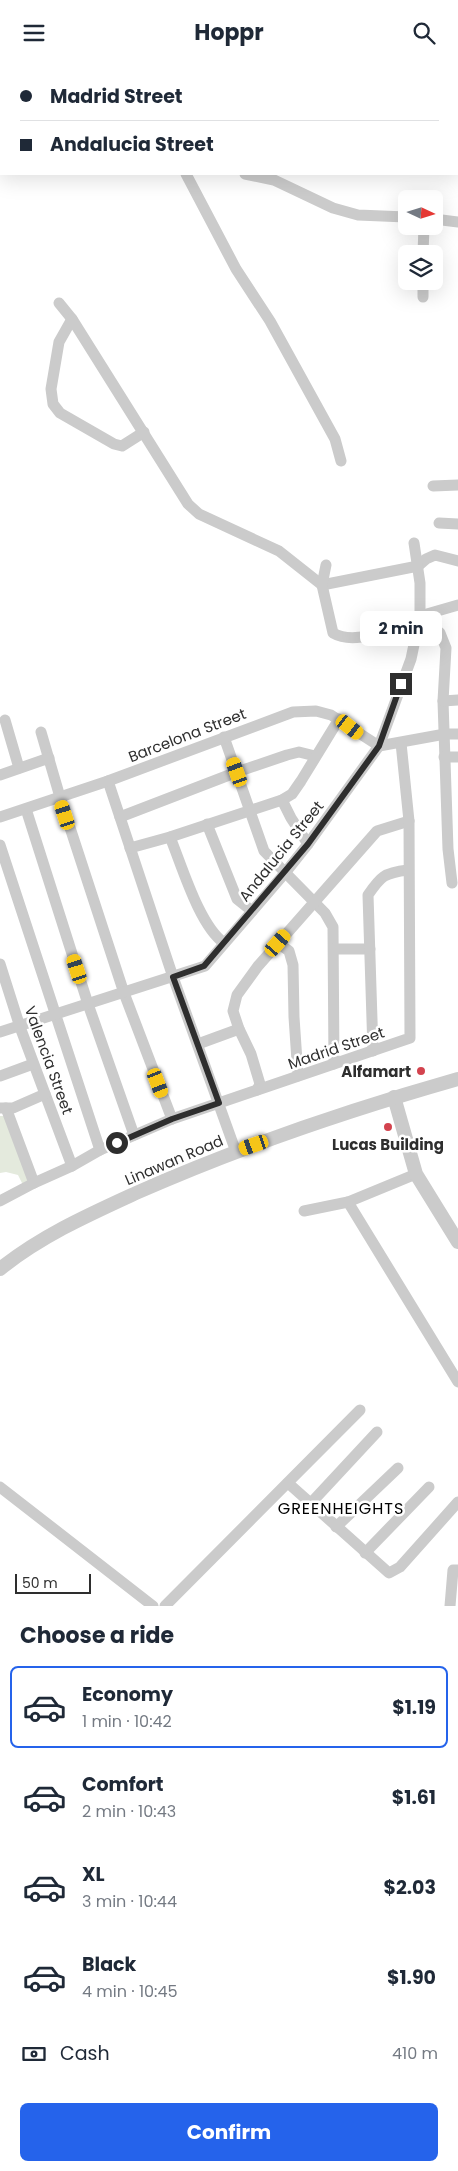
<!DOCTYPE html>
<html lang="en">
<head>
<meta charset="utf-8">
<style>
	body { margin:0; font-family:Poppins,sans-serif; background:#f2f2f3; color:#1f2937; height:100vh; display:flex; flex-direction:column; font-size:19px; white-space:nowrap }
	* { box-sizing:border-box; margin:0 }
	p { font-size:16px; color:#747a83 }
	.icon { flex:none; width:28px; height:28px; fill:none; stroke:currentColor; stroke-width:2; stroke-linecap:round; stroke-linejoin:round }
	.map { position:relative; height:1541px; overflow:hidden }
	.details { display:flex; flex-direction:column; background:#fff; flex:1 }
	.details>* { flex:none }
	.top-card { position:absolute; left:0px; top:0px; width:459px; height:110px; box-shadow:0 5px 20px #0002; display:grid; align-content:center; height:110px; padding:0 20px; background:#fff }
	.needle { width:32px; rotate:94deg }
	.fabs { position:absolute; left:398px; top:125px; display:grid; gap:10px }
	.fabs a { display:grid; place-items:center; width:45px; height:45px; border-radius:8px; background:#fff; box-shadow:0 5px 20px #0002; font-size:25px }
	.scale { position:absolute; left:15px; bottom:12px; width:76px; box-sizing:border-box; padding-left:5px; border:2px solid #2e2e2e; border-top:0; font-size:14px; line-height:18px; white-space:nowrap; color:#2e2e2e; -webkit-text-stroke:4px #fff; paint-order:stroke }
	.end { position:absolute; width:22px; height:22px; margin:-11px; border:6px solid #2e2e2e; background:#fff; box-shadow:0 0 0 2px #fff }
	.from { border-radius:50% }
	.bubble { position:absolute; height:35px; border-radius:8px; background:#fff; box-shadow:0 5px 20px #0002; font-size:16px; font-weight:700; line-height:35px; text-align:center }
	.car { position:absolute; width:15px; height:30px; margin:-15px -8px; border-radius:6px; box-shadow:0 0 4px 1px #0007; background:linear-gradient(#f5c518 24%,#345 0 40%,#f5c518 0 76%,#345 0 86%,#f5c518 0) }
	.top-card b { display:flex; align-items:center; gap:18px; height:48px; font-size:19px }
	.top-card b+b { border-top:1px solid #e0e1e3 }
	.top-card i { width:12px; height:12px; background:#1f2937 }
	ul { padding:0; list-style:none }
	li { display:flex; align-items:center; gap:15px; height:82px; margin:0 10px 8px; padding:0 10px; border:2px solid transparent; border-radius:8px }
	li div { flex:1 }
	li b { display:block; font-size:19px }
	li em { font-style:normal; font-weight:700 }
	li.current { border-color:#2563eb }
	li>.icon { width:45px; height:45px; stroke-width:1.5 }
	h2 { padding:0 20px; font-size:22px; line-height:60px }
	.pay { display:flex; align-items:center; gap:12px; height:55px; padding:0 20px; font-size:19px }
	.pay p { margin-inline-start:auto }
	.action { display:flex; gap:10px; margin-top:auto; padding:10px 20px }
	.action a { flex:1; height:58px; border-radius:8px; background:#2563eb; color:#fff; font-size:20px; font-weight:700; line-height:58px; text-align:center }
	header { display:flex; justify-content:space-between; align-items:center; height:65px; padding:0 20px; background:#fff; font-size:22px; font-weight:700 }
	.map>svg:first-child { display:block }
	.green { fill:#e4eadd }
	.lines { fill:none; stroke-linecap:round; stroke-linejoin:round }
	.minor { stroke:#cbcbcb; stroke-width:11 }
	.tertiary { stroke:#cbcbcb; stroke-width:14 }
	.route { stroke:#2e2e2e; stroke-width:6 }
	.poi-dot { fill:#d3434e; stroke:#fff; stroke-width:2 }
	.labels { text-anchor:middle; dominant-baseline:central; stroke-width:5; stroke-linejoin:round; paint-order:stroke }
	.street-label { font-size:15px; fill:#2e2e2e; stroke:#fff }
	.poi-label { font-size:15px; font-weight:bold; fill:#2e2e2e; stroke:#fff; text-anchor:end }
	.neighbourhood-label { font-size:16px; letter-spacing:1px; fill:#000; stroke:#fff }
</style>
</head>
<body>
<header><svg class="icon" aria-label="menu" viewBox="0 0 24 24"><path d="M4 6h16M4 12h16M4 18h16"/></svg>Hoppr<svg class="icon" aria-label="search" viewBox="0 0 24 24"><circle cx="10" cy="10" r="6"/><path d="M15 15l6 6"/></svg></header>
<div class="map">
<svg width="458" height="1541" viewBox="0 0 458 1541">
	<rect width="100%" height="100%" fill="#fff"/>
	<!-- green -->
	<polygon class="green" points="0,1051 5,1051 33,1122 26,1126 18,1110 6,1107 0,1108"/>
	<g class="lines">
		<!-- minor -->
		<g class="minor">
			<polyline points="258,1 258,0"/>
			<polyline points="0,67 1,67"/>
			<polyline points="186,109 236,204 270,256 335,374 341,396"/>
			<polyline points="245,109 274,115 333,143 358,150 406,152"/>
			<polyline points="434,154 458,157"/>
			<polyline points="423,189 424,161"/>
			<polyline points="423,232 423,216"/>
			<polyline points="59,238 72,254 188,439 199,449 279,486 322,520 418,501 426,494 435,490 458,496"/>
			<polyline points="72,254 59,277 51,324 53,339 60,348 114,379 122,381 144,367"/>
			<polyline points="433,421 458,420"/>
			<polyline points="439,458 458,459"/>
			<path d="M326 500 322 520 333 568C357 582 397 561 420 551L440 568 446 583 443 636 448 784 452 818"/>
			<polyline points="420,551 458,540"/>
			<polyline points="443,636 458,635"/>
			<polyline points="5,655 19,703"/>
			<polyline points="41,667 60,732 124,928 172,1054"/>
			<polyline points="224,672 264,786 325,848 333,862 334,999"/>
			<polyline points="444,692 458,692"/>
			<polyline points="0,710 49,693"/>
			<polyline points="108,716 173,912 236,1087"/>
			<polyline points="282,735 291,753 308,779"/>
			<polyline points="26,744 88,939 134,1070"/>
			<polyline points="0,752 108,716 293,647 316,646 331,650 379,681 445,669 458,669"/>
			<polyline points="120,752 237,707 287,690 299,687 315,691"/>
			<polyline points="207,759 237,834 252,846"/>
			<path d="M170 772C182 801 199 860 224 878"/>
			<polyline points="0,780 100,1085"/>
			<polyline points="130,783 170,772 282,735 292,729 301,716 339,654"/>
			<polyline points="278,878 289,886 293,900 294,952 298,1011"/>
			<polyline points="334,884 370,884"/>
			<polyline points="0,899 20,962 72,1101"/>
			<polyline points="0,967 205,901 285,808 308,779 379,681 411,594 420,551 420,518 414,478"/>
			<polyline points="198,979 239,964"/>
			<path d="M373 986 368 830C381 811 384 808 408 805"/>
			<polyline points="0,1011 33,999"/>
			<polyline points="257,1025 260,1019 251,989 239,964 233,946 237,930 258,901 377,766 409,756"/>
			<polyline points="0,1043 13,1043 45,1029"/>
			<polyline points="6,1043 34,1118"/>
			<polyline points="0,1136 34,1118 72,1101 100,1085 172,1054 410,973 409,756 401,678"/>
			<polyline points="348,1137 458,1317"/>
			<polyline points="304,1146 348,1137 416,1109"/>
			<polyline points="288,1418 389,1508 400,1502 458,1437"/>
			<polyline points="0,1422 153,1541"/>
			<polyline points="311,1438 377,1367"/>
			<polyline points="336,1462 398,1403"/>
			<polyline points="365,1488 429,1422"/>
			<polyline points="165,1541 360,1345"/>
			<polyline points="450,1541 453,1505 458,1505"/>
		</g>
		<!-- tertiary -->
		<g class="tertiary">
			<polyline points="394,1032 416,1109 458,1177"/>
			<path d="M0 1204C41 1171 88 1150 136 1128 240 1082 349 1045 458 1014"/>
		</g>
	</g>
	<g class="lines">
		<!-- route -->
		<polyline class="route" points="117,1078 172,1054 219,1038 173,912 204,901 308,779 379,681 401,619"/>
	</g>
	<!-- markers -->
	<g class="poi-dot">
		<circle cx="421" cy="1006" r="5"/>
		<circle cx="388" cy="1062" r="5"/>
	</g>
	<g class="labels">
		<!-- street labels -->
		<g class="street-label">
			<text transform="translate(187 670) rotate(-21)">Barcelona Street</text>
			<text transform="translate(281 786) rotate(-51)">Andalucia Street</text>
			<text transform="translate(336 983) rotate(-19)">Madrid Street</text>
			<text transform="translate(49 995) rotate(70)">Valencia Street</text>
			<text transform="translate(174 1095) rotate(-23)">Linawan Road</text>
		</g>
		<!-- poi labels -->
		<g class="poi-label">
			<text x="411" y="1006">Alfamart</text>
			<text x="388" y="1079" text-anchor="middle">Lucas Building</text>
		</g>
		<!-- neighbourhood labels -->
		<g class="neighbourhood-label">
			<text x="341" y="1443">GREENHEIGHTS</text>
		</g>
	</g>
</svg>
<div class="fabs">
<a><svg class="needle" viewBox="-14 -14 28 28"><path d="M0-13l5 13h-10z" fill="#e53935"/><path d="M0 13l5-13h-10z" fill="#747a83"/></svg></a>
<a><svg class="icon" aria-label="layers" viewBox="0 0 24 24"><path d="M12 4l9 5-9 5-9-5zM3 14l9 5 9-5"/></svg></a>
</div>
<div class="scale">50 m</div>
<i class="end from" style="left:117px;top:1078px"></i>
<i class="end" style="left:401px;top:619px"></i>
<div class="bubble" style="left:360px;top:546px;width:82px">2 min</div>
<i class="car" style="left:350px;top:662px;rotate:128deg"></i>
<i class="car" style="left:237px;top:707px;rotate:340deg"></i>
<i class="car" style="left:65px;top:750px;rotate:342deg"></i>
<i class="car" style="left:278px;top:878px;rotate:41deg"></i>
<i class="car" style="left:77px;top:904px;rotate:342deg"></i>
<i class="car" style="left:158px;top:1018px;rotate:159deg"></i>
<i class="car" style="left:254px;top:1080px;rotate:251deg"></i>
<div class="top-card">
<b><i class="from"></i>Madrid Street</b>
<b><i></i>Andalucia Street</b>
</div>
</div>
<section class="details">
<h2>Choose a ride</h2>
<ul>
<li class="current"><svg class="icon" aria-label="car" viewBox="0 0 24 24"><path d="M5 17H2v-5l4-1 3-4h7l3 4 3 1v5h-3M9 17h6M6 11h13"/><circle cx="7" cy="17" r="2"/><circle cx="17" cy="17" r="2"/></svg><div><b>Economy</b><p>1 min · 10:42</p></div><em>$1.19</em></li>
<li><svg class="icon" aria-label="car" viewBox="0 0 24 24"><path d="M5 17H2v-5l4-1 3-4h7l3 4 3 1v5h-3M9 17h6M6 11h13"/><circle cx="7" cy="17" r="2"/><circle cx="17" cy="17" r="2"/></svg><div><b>Comfort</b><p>2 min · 10:43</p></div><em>$1.61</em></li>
<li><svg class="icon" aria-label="car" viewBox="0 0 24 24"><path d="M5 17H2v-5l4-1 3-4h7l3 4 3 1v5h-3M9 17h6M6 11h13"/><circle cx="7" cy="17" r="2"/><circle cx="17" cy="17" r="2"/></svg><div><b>XL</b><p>3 min · 10:44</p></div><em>$2.03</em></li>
<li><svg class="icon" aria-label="car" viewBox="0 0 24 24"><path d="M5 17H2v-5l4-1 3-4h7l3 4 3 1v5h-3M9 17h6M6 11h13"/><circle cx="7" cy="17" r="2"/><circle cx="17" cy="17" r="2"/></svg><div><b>Black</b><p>4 min · 10:45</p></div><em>$1.90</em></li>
</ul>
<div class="pay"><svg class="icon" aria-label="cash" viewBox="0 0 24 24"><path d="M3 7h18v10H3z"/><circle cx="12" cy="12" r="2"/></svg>Cash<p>410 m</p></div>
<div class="action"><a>Confirm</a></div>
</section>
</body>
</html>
